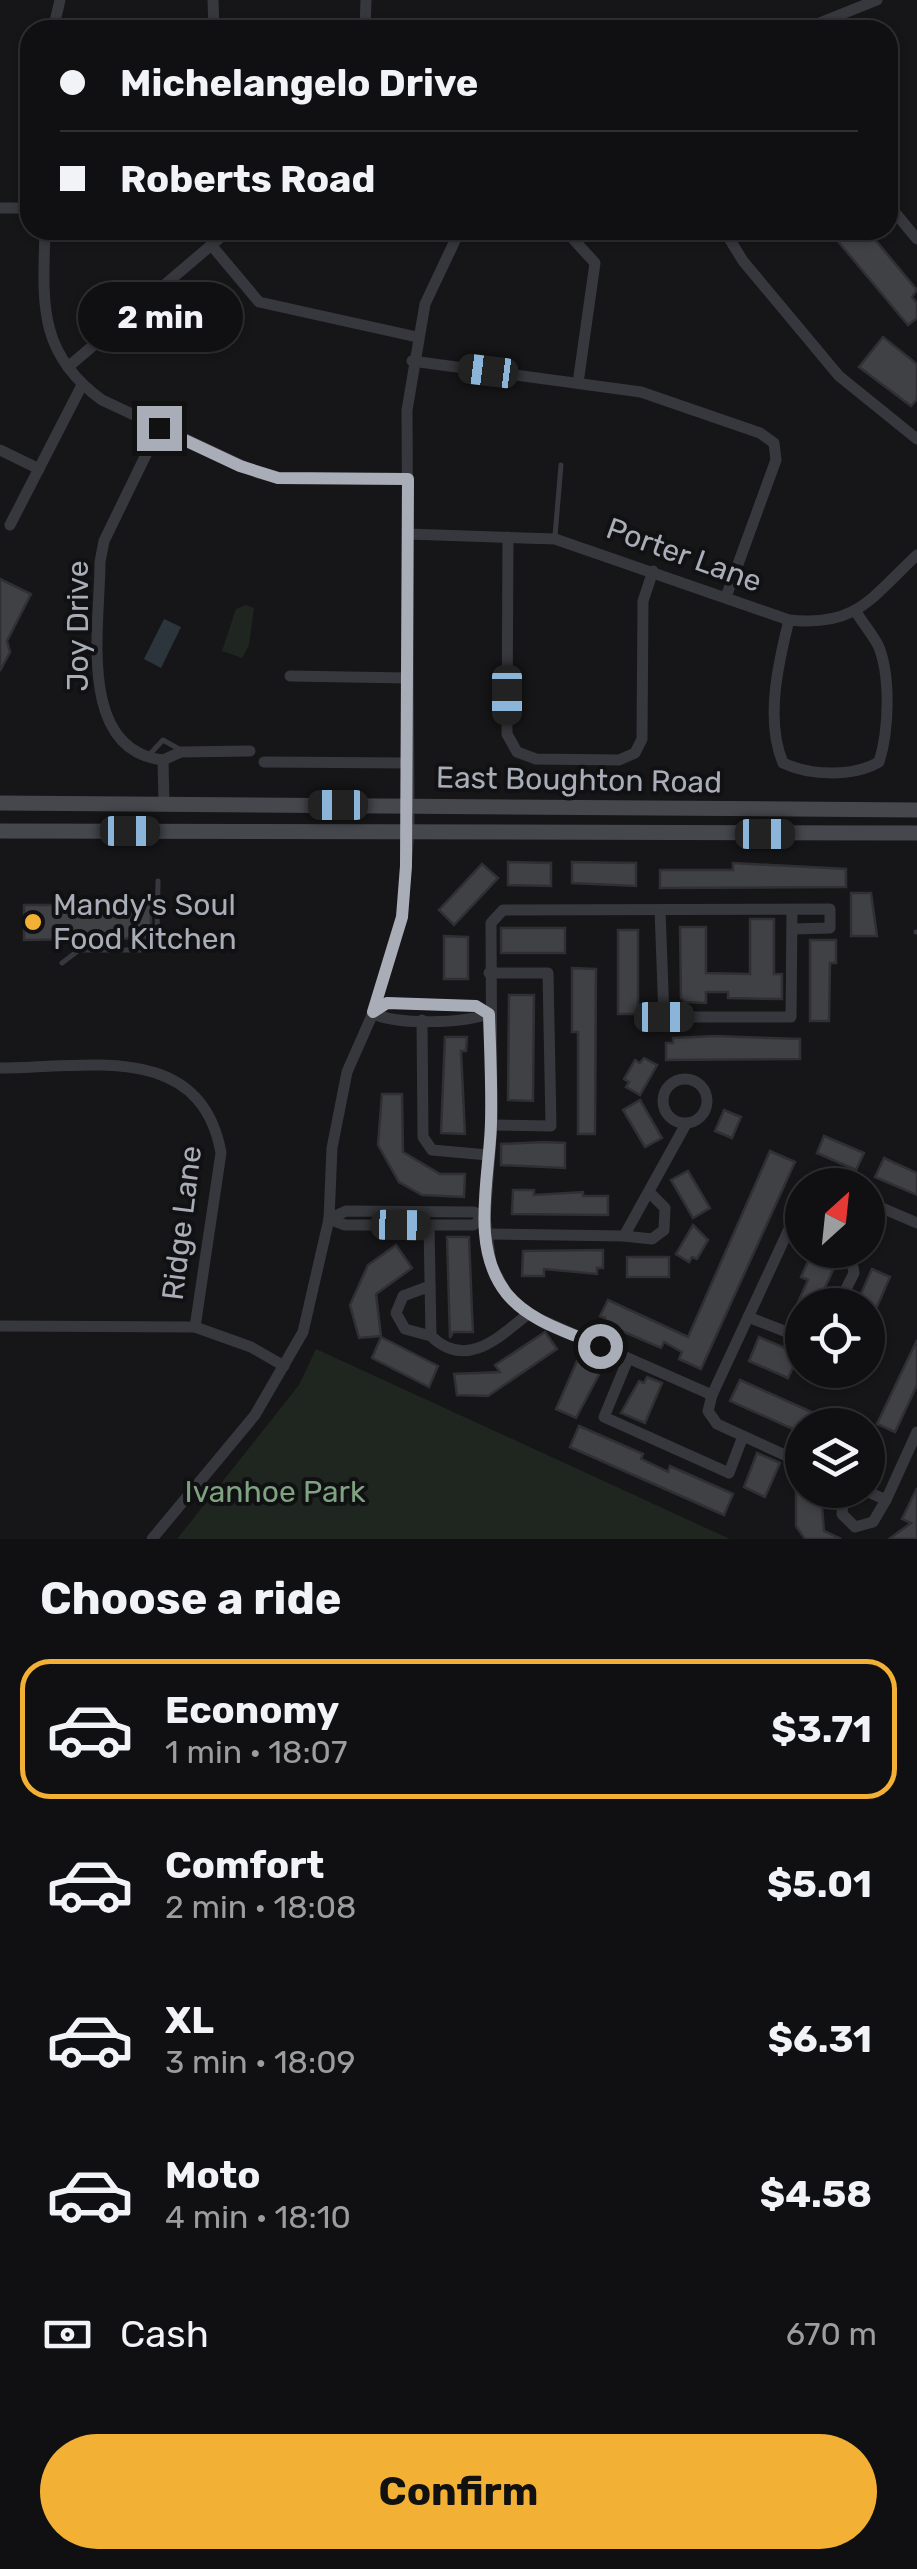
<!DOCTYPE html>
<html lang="en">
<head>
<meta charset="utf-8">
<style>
	body { margin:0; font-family:Rubik,sans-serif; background:#1e1e20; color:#f1f3f6; height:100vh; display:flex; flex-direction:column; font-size:38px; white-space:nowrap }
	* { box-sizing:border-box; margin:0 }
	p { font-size:32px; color:#9c9d9f }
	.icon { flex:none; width:55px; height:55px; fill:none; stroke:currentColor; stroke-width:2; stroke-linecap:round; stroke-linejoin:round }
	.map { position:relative; height:1539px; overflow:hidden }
	.side { display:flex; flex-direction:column; background:#101012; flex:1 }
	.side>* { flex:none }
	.banner { position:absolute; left:20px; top:20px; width:878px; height:220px; border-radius:30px; box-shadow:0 2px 8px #0004,0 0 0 2px #303032; display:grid; align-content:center; height:220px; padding:0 40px; background:#101012 }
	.needle { width:65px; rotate:27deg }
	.fabs { position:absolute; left:785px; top:1168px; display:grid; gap:20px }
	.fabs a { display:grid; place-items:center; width:100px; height:100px; border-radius:50%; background:#101012; box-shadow:0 2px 8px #0004,0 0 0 2px #303032; font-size:50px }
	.end { position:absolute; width:45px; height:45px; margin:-22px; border:12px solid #a8adb8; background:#111; box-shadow:0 0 0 5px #111 }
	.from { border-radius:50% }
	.bubble { position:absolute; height:70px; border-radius:35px; background:#101012; box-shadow:0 2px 8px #0004,0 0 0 2px #303032; font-size:32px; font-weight:700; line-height:70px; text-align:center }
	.car { position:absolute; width:30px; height:60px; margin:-30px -15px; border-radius:12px; box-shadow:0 0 8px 2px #0007; background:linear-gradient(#222 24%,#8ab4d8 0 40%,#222 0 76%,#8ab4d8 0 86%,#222 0) }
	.banner b { display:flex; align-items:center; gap:35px; height:95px; font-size:38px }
	.banner b+b { border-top:2px solid #303032 }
	.banner i { width:25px; height:25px; background:#f1f3f6 }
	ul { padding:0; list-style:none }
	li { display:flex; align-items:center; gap:30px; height:140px; margin:0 20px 15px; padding:0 20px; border:5px solid transparent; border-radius:30px }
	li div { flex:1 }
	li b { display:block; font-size:38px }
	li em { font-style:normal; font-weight:700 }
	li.selected { border-color:#f2b134 }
	li>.icon { width:90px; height:90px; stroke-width:1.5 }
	h2 { padding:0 40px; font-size:45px; line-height:120px }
	.pay { display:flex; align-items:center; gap:25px; height:110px; padding:0 40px; font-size:38px }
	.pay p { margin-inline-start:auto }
	.cta { display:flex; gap:20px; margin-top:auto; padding:20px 40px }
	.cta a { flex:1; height:115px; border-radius:60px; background:#f2b134; color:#111; font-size:40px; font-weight:700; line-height:115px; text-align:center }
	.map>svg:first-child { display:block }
	.green { fill:#1e261f }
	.water { fill:#2c353c }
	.building { fill:#404145; stroke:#303034; stroke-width:2.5 }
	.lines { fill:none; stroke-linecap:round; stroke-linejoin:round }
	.lane { stroke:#37383d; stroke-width:5 }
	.street { stroke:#37383d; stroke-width:11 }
	.secondary { stroke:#45474d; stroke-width:15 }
	.route { stroke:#a8adb8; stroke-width:12 }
	.poi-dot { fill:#f2b134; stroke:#111113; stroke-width:4 }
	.labels { text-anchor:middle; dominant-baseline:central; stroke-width:8; stroke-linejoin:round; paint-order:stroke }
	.street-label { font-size:30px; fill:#a8adb8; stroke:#111113 }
	.poi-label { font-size:30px; fill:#a8adb8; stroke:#111113; text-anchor:start }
	.park-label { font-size:30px; fill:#7fa381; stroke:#111113 }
</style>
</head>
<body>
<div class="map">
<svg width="917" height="1539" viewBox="0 0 917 1539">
	<rect width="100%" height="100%" fill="#161618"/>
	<!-- green -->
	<g class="green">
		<polygon points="246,605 254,608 249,645 242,658 222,651 236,609"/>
		<polygon points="316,1349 730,1539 177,1539 299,1385"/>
	</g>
	<!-- water -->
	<polygon class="water" points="164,619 181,627 161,668 144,659"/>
	<!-- building -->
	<g class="building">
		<polygon points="847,230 867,230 917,290 912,297 917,303 917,318 908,325 836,239"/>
		<polygon points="883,337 917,364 917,399 911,406 859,367"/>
		<polygon points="0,579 31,594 7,641 10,652 0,671"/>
		<polygon points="508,862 551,863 551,886 508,885"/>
		<polygon points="572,862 636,863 636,886 572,883"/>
		<polygon points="733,863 846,869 846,887 660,888 660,870 733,870"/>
		<polygon points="482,864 498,878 454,925 439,910"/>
		<polygon points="851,893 871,893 877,936 851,936"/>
		<polygon points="24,905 151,905 151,938 24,940"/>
		<polygon points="750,919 774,919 774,974 782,974 782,999 728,998 728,992 706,992 706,1003 685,1002 681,998 680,927 706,927 706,973 750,974"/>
		<rect x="501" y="928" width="64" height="25"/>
		<rect x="618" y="930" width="20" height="84"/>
		<polygon points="444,936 468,937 468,979 444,979"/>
		<polygon points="810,940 836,940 836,963 830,963 829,1021 810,1021"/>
		<polygon points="572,968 596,969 595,1134 578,1134 578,1032 572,1032"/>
		<polygon points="509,995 534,995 533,1101 508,1100"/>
		<polygon points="715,1036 800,1039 800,1059 666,1060 666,1043 673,1043 673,1038"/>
		<polygon points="445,1037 467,1037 466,1051 461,1051 465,1134 441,1133"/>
		<polygon points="644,1058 657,1065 640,1095 626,1087 629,1082 624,1079 635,1060 640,1063"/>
		<polygon points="382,1094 402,1094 403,1152 440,1174 465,1174 464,1197 422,1195 399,1182 378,1145"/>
		<polygon points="640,1100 662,1138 645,1147 623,1110"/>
		<polygon points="724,1110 741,1117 732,1138 715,1131"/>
		<polygon points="824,1136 864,1153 856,1170 817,1153"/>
		<polygon points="544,1142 565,1143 565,1168 501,1165 501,1144"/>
		<polygon points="770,1151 795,1162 701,1369 679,1359 682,1352 664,1342 661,1348 603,1323 605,1318 600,1316 608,1300 688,1337"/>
		<polygon points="884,1158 917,1173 917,1195 875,1177"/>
		<polygon points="688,1171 710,1208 693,1218 671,1180"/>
		<polygon points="513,1190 534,1190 534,1195 583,1192 583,1196 608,1196 608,1215 512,1214"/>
		<polygon points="693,1225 708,1240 697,1259 692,1257 689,1262 676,1254"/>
		<polygon points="447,1237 469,1237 472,1312 473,1332 453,1332 450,1338"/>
		<polygon points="396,1245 412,1268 376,1294 381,1336 359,1338 350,1305 368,1265"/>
		<polygon points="603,1250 603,1268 597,1268 597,1274 544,1269 544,1276 522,1276 523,1251"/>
		<rect x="627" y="1257" width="42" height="20"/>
		<polygon points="810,1257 834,1268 817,1305 802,1305 802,1323 791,1318 808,1280 801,1277"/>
		<polygon points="872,1269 890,1277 868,1327 868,1305 856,1305"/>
		<polygon points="545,1332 557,1349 488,1396 457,1395 454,1374 500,1372 495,1365"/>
		<polygon points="381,1337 438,1366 429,1387 372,1358"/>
		<polygon points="759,1337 799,1354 788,1378 749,1361"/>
		<polygon points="917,1340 917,1385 895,1432 877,1424"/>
		<polygon points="581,1352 605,1363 576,1418 556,1409"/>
		<polygon points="647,1377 662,1383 645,1423 621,1413 639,1381 644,1383"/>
		<polygon points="740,1380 816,1414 811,1425 802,1425 802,1433 730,1401"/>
		<polygon points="579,1426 643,1454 641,1459 668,1472 670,1466 733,1494 724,1515 570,1447"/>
		<polygon points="757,1453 780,1463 765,1497 744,1487"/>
		<polygon points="917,1488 917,1539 889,1539 911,1523 902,1519"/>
		<polygon points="796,1490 821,1495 824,1531 841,1539 805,1539 796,1526"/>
	</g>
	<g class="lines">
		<!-- lane -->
		<g class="lane">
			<polyline points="555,536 561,465"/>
			<polyline points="150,754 163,740 179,749"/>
			<polyline points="916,932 917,932"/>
			<polyline points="62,963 79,950 152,950 157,940 158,881"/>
		</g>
		<!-- street -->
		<g class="street">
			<polyline points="213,0 214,30"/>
			<polyline points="53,30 60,0"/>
			<polyline points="365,30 366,0"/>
			<polyline points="802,30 877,0"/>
			<polyline points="888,204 917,239"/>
			<polyline points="0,208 30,208"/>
			<path d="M45 230C43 302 37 353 102 400L258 473 278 478 408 479"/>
			<polyline points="565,230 595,263 578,383"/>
			<polyline points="724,230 743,261 839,376 917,439"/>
			<polyline points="212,246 259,302 417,337"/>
			<polyline points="412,361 641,392 760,433 774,443 776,460 726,597"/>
			<polyline points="68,367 229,230"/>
			<path d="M159 428 104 541 100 562C100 625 76 750 163 760L164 804"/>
			<polyline points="0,450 39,469"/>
			<polyline points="10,525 82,385"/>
			<path d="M408 534 555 539 789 620C857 627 871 598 917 555"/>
			<polyline points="508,537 507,734 517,752 536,759 619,760 635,753 642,739 643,601 653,571"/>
			<path d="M789 620C778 664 765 721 783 763 811 776 853 777 879 762 889 731 891 675 878 645 872 634 863 623 856 612"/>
			<polyline points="290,676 408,678"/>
			<polyline points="163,760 181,752 250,751"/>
			<polyline points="264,762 408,763"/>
			<polyline points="660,910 664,1017 791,1017 792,910"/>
			<polyline points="489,973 548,973 551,1126 492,1125"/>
			<path d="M387 1003 476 1006 489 1013C469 1024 392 1025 373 1013Z"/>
			<polyline points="422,1020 423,1137 432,1150 488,1155"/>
			<path d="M0 1068C86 1068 201 1040 221 1153L195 1327"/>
			<circle cx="685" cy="1101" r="22"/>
			<polyline points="810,1185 829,1185"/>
			<polyline points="802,1201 712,1395 708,1411 717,1424 802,1463"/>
			<polyline points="868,1202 917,1223"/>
			<polyline points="329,1219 346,1211 474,1212 485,1218"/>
			<polyline points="329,1219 345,1225 473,1225 485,1218"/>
			<path d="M429 1225 431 1336C466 1370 498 1338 528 1314"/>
			<polyline points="788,1231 802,1238"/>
			<polyline points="487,1234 624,1236 686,1124"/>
			<polyline points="624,1236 652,1239 664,1230 665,1208 649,1192"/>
			<polyline points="827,1250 852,1262 854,1273 838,1305"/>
			<polyline points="430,1286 403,1296 396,1313 405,1329 431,1336"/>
			<polyline points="748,1317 802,1338"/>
			<polyline points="0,1326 195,1327 251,1347 284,1366"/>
			<polyline points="628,1359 604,1417 729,1473 743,1436"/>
			<polyline points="712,1395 528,1314 506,1293 491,1264 485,1218 492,1125 491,923 503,910 830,909 830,928 792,929"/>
			<polyline points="844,1490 842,1514 855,1527 873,1522 886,1500"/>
			<polyline points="864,1490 886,1500 917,1432"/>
			<polyline points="152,1539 255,1415 303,1332 329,1219 332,1148 347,1072 373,1013 402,917 409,830 407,410 425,304 460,230"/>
		</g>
		<!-- secondary -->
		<g class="secondary">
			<polyline points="0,803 917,810"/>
			<polyline points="0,831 917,833"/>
		</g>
	</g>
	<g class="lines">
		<!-- route -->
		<path class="route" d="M159 428 240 466 278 478 408 479 406 866 402 917 373 1012 387 1003 476 1006 489 1014C490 1049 492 1086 491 1122 490 1176 469 1247 507 1294 530 1322 569 1332 600 1346"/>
	</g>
	<!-- markers -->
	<circle class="poi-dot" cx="33" cy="922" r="10"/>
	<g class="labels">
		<!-- street labels -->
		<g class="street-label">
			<text transform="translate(684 555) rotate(20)">Porter Lane</text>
			<text transform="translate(78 626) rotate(-90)">Joy Drive</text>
			<text transform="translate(579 780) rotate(1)">East Boughton Road</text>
			<text transform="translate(182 1223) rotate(-83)">Ridge Lane</text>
		</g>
		<!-- poi labels -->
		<g class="poi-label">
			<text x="53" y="905">Mandy's Soul<tspan x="53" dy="34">Food Kitchen</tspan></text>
		</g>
		<!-- park labels -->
		<g class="park-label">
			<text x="275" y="1492">Ivanhoe Park</text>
		</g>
	</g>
</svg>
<div class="fabs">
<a><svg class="needle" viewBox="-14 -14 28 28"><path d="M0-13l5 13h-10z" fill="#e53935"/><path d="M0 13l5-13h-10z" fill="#9c9d9f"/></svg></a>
<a><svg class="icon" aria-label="locate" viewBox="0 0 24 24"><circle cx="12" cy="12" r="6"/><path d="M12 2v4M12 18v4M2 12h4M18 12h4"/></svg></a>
<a><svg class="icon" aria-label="layers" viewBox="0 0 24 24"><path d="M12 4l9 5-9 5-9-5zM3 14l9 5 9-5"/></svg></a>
</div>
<i class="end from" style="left:600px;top:1346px"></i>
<i class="end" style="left:159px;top:428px"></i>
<div class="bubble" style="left:78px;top:282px;width:165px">2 min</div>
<i class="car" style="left:488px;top:371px;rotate:277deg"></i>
<i class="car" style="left:507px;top:695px;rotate:180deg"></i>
<i class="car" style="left:338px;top:805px;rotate:270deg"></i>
<i class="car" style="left:130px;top:831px;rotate:90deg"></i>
<i class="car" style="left:765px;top:834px;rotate:90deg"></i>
<i class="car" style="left:664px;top:1017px;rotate:90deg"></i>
<i class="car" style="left:401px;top:1225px;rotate:91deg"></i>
<div class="banner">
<b><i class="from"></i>Michelangelo Drive</b>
<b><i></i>Roberts Road</b>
</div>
</div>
<section class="side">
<h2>Choose a ride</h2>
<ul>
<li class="selected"><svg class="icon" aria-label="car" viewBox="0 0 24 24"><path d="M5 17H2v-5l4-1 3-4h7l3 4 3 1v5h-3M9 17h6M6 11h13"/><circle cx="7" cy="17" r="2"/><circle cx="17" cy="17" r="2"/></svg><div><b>Economy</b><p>1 min · 18:07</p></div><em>$3.71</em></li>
<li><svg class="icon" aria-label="car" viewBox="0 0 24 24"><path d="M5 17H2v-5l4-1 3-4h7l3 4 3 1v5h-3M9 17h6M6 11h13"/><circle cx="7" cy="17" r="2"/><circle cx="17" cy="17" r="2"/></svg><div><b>Comfort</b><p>2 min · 18:08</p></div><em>$5.01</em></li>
<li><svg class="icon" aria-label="car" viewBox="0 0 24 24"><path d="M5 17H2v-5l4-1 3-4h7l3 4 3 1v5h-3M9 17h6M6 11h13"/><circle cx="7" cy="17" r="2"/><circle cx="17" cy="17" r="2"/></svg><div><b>XL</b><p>3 min · 18:09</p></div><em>$6.31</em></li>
<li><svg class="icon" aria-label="car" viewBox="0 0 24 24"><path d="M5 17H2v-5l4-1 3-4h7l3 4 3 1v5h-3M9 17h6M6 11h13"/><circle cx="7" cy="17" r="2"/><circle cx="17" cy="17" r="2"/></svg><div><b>Moto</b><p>4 min · 18:10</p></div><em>$4.58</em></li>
</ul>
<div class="pay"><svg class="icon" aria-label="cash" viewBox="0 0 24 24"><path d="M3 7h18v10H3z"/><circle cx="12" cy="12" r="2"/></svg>Cash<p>670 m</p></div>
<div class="cta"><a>Confirm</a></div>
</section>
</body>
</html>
